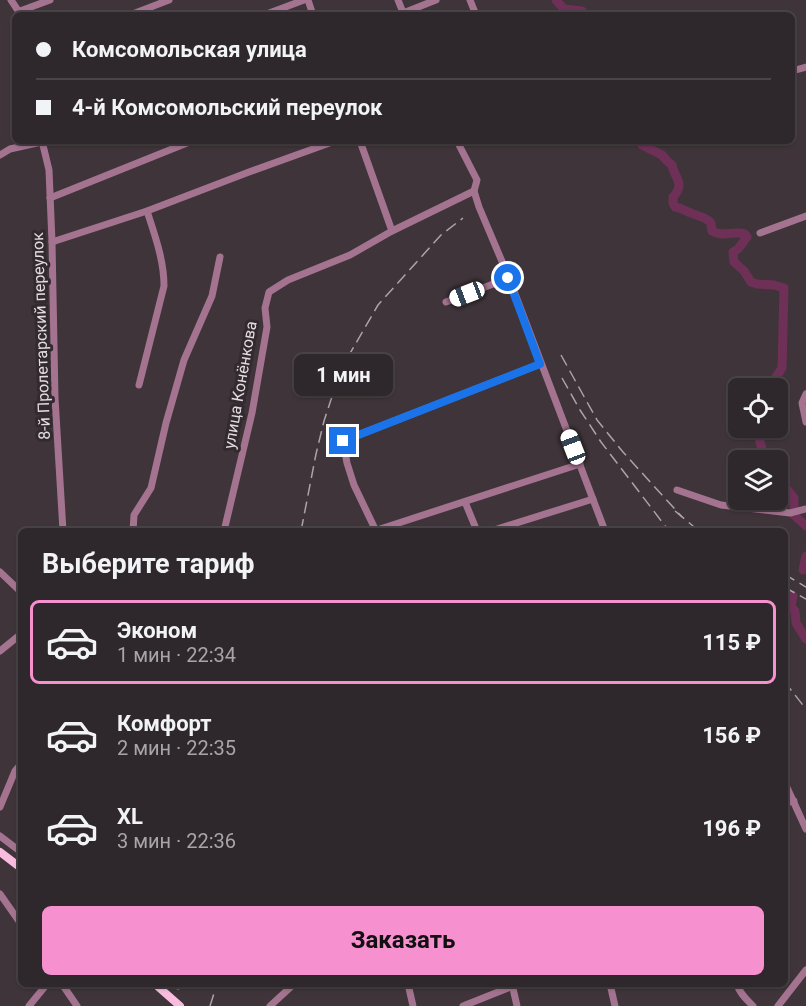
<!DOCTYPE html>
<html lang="ru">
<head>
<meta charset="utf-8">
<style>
	body { margin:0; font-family:Roboto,sans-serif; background:#362f33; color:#f1f3f6; height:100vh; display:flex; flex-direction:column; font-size:22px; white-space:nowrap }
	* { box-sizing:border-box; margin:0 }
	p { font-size:20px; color:#a7a5a9 }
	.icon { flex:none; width:33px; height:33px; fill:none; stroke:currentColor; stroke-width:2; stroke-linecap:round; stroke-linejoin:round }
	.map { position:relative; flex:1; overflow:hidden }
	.sheet { position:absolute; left:18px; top:528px; width:770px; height:459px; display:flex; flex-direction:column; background:#2e272b; border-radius:9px; box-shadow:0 2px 4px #0004,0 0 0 2px #494447 }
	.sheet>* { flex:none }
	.guide { position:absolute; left:12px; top:12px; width:783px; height:132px; border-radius:9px; box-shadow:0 2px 4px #0004,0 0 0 2px #494447; display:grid; align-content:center; height:132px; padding:0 24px; background:#2e272b }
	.buttons { position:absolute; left:728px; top:378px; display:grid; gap:12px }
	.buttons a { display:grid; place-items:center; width:60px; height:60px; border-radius:9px; background:#2e272b; box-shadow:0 2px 4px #0004,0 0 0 2px #494447; font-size:30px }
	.end { position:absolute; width:27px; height:27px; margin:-14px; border:8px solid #1a73e8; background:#fff; box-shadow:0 0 0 3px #fff }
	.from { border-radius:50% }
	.bubble { position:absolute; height:42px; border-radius:9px; background:#2e272b; box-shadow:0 2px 4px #0004,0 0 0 2px #494447; font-size:20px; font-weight:700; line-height:42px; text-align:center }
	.car { position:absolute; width:18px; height:36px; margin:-18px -9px; border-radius:8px; box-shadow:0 0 4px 2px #0007; background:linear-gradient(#fff 24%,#345 0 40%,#fff 0 76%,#345 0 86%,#fff 0) }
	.guide b { display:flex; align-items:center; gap:21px; height:57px; font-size:22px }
	.guide b+b { border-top:2px solid #494447 }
	.guide i { width:15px; height:15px; background:#f1f3f6 }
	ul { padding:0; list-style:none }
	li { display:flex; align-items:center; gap:18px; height:84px; margin:0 12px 9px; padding:0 12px; border:3px solid transparent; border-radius:9px }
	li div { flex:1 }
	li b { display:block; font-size:22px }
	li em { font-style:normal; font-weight:700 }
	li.selected { border-color:#f790ce }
	li>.icon { width:54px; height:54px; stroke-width:1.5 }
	h2 { padding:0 24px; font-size:27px; line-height:72px }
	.action { display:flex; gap:12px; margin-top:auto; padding:12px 24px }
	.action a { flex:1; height:69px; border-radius:9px; background:#f790ce; color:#111; font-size:24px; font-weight:700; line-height:69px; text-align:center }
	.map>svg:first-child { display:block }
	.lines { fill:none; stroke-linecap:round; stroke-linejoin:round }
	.river { stroke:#6f3058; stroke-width:9 }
	.minor { stroke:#a47390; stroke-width:7 }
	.major { stroke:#f9bcdf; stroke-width:8 }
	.rail { stroke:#aba4a7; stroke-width:1.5; stroke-dasharray:12 6; stroke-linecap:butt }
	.route { stroke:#1a73e8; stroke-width:8 }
	.labels { text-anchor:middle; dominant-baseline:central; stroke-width:6; stroke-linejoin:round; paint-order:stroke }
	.street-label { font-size:16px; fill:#e3dde0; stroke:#332a2f }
</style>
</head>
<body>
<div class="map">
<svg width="806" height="1006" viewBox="0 0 806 1006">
	<rect width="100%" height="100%" fill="#3e3439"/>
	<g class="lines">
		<!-- river -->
		<g class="river">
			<polyline points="556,0 564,9 582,11 585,15"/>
			<path d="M640 141 642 145 662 155 667 161 672 165C674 178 686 183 673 197V203L675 207C682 208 685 211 691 213 699 217 705 216 711 223L712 231C723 238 734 230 745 234L747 237 738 249 733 252 734 262 744 271 751 282 757 284 774 285 784 288 782 368 769 388"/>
			<polyline points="758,428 760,442 765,460"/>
			<polyline points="777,480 782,483 794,498 794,515 806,526"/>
			<polyline points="803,570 806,556"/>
			<polyline points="793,596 791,607 795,611 796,623 806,639"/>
		</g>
		<!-- minor -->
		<g class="minor">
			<polyline points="11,0 21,15"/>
			<polyline points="308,0 313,15"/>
			<polyline points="398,0 404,15"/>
			<polyline points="470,0 476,15"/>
			<polyline points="20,11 50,0"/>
			<polyline points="130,15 169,0"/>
			<polyline points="264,15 304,0"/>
			<polyline points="398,15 436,0"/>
			<polyline points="792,71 806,67"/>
			<polyline points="42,141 49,170 52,242 55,398 63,531"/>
			<polyline points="360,141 392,231"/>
			<polyline points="457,141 477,180 474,191 479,207 509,278 605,531"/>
			<polyline points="0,155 10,149 46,141"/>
			<polyline points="50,198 192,141"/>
			<polyline points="760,233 806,216"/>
			<polyline points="52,242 147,211 249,172 335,141"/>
			<polyline points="446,302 509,278"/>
			<path d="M139 385 164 286C164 260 155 236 147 211"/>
			<polyline points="806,394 802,403 806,422"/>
			<polyline points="677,490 721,505 790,513 806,509"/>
			<polyline points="465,502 477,531"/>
			<polyline points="133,531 134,515 151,488 166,423 184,360 212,296 220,257"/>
			<polyline points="224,531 252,413 267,327 265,308 269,292 288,280 350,255 392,231 474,191"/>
			<polyline points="374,531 580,464"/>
			<polyline points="376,531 354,485 347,463 343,441 540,364"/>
			<polyline points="491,531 593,499"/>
			<polyline points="0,572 21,592"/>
			<polyline points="0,651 21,634"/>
			<polyline points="784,781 806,829"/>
			<polyline points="784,803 794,801"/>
			<polyline points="0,807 15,771 21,764"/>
			<polyline points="0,836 21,852"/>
			<polyline points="0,894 21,924"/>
			<polyline points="62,984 77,1006"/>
			<polyline points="175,984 178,986"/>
			<polyline points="408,984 413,1006"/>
			<polyline points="512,984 517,1006"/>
			<polyline points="610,984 615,1006"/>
			<path d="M737 984C739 993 747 1000 753 1006"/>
			<polyline points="29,1006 47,984"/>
			<polyline points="270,1006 294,984"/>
			<polyline points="463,1006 518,984"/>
			<polyline points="778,1006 806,970"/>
		</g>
		<!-- major -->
		<g class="major">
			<polyline points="0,852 21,868"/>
			<polyline points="155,984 180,1006"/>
		</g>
		<!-- rail -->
		<g class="rail">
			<polyline points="561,355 597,420 623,452 682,517"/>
			<polyline points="562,378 580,410 601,442 669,531"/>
			<polyline points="675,511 699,531"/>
			<polyline points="301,531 316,454 324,421 341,369 378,305 441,235 463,218"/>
			<polyline points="784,574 806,587"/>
			<polyline points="784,587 806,599"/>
			<polyline points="784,681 806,709"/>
			<polyline points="210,1006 217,984"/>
		</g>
	</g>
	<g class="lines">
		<!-- route -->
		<polyline class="route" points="343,441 540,364 508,278"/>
	</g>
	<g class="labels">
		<!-- street labels -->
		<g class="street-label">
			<text transform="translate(41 336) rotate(-92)">8-й Пролетарский переулок</text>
			<text transform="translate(240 385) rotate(-80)">улица Конёнкова</text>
		</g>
	</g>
</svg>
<div class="buttons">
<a><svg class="icon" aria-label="locate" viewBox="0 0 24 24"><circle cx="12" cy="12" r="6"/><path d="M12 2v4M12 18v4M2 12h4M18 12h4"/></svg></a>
<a><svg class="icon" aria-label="layers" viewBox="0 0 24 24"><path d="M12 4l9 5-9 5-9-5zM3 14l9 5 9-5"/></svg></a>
</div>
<i class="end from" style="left:508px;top:278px"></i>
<i class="end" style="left:343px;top:441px"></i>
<div class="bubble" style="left:294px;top:354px;width:99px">1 мин</div>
<i class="car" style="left:467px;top:294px;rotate:249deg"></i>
<i class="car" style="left:573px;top:447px;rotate:339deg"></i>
<div class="guide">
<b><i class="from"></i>Комсомольская улица</b>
<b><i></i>4-й Комсомольский переулок</b>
</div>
<section class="sheet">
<h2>Выберите тариф</h2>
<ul>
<li class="selected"><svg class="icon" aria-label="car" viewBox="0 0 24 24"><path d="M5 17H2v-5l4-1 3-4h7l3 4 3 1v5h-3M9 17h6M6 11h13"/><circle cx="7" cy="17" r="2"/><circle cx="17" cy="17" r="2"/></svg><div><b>Эконом</b><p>1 мин · 22:34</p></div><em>115 ₽</em></li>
<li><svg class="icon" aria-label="car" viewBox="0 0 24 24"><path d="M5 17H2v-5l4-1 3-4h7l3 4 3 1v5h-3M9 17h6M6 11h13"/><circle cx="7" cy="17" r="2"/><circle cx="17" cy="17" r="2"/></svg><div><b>Комфорт</b><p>2 мин · 22:35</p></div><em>156 ₽</em></li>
<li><svg class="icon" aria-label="car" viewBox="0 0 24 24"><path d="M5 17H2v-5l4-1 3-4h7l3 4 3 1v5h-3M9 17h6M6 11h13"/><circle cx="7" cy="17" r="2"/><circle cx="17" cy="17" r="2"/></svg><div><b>XL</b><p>3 мин · 22:36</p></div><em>196 ₽</em></li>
</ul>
<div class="action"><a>Заказать</a></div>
</section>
</div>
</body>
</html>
